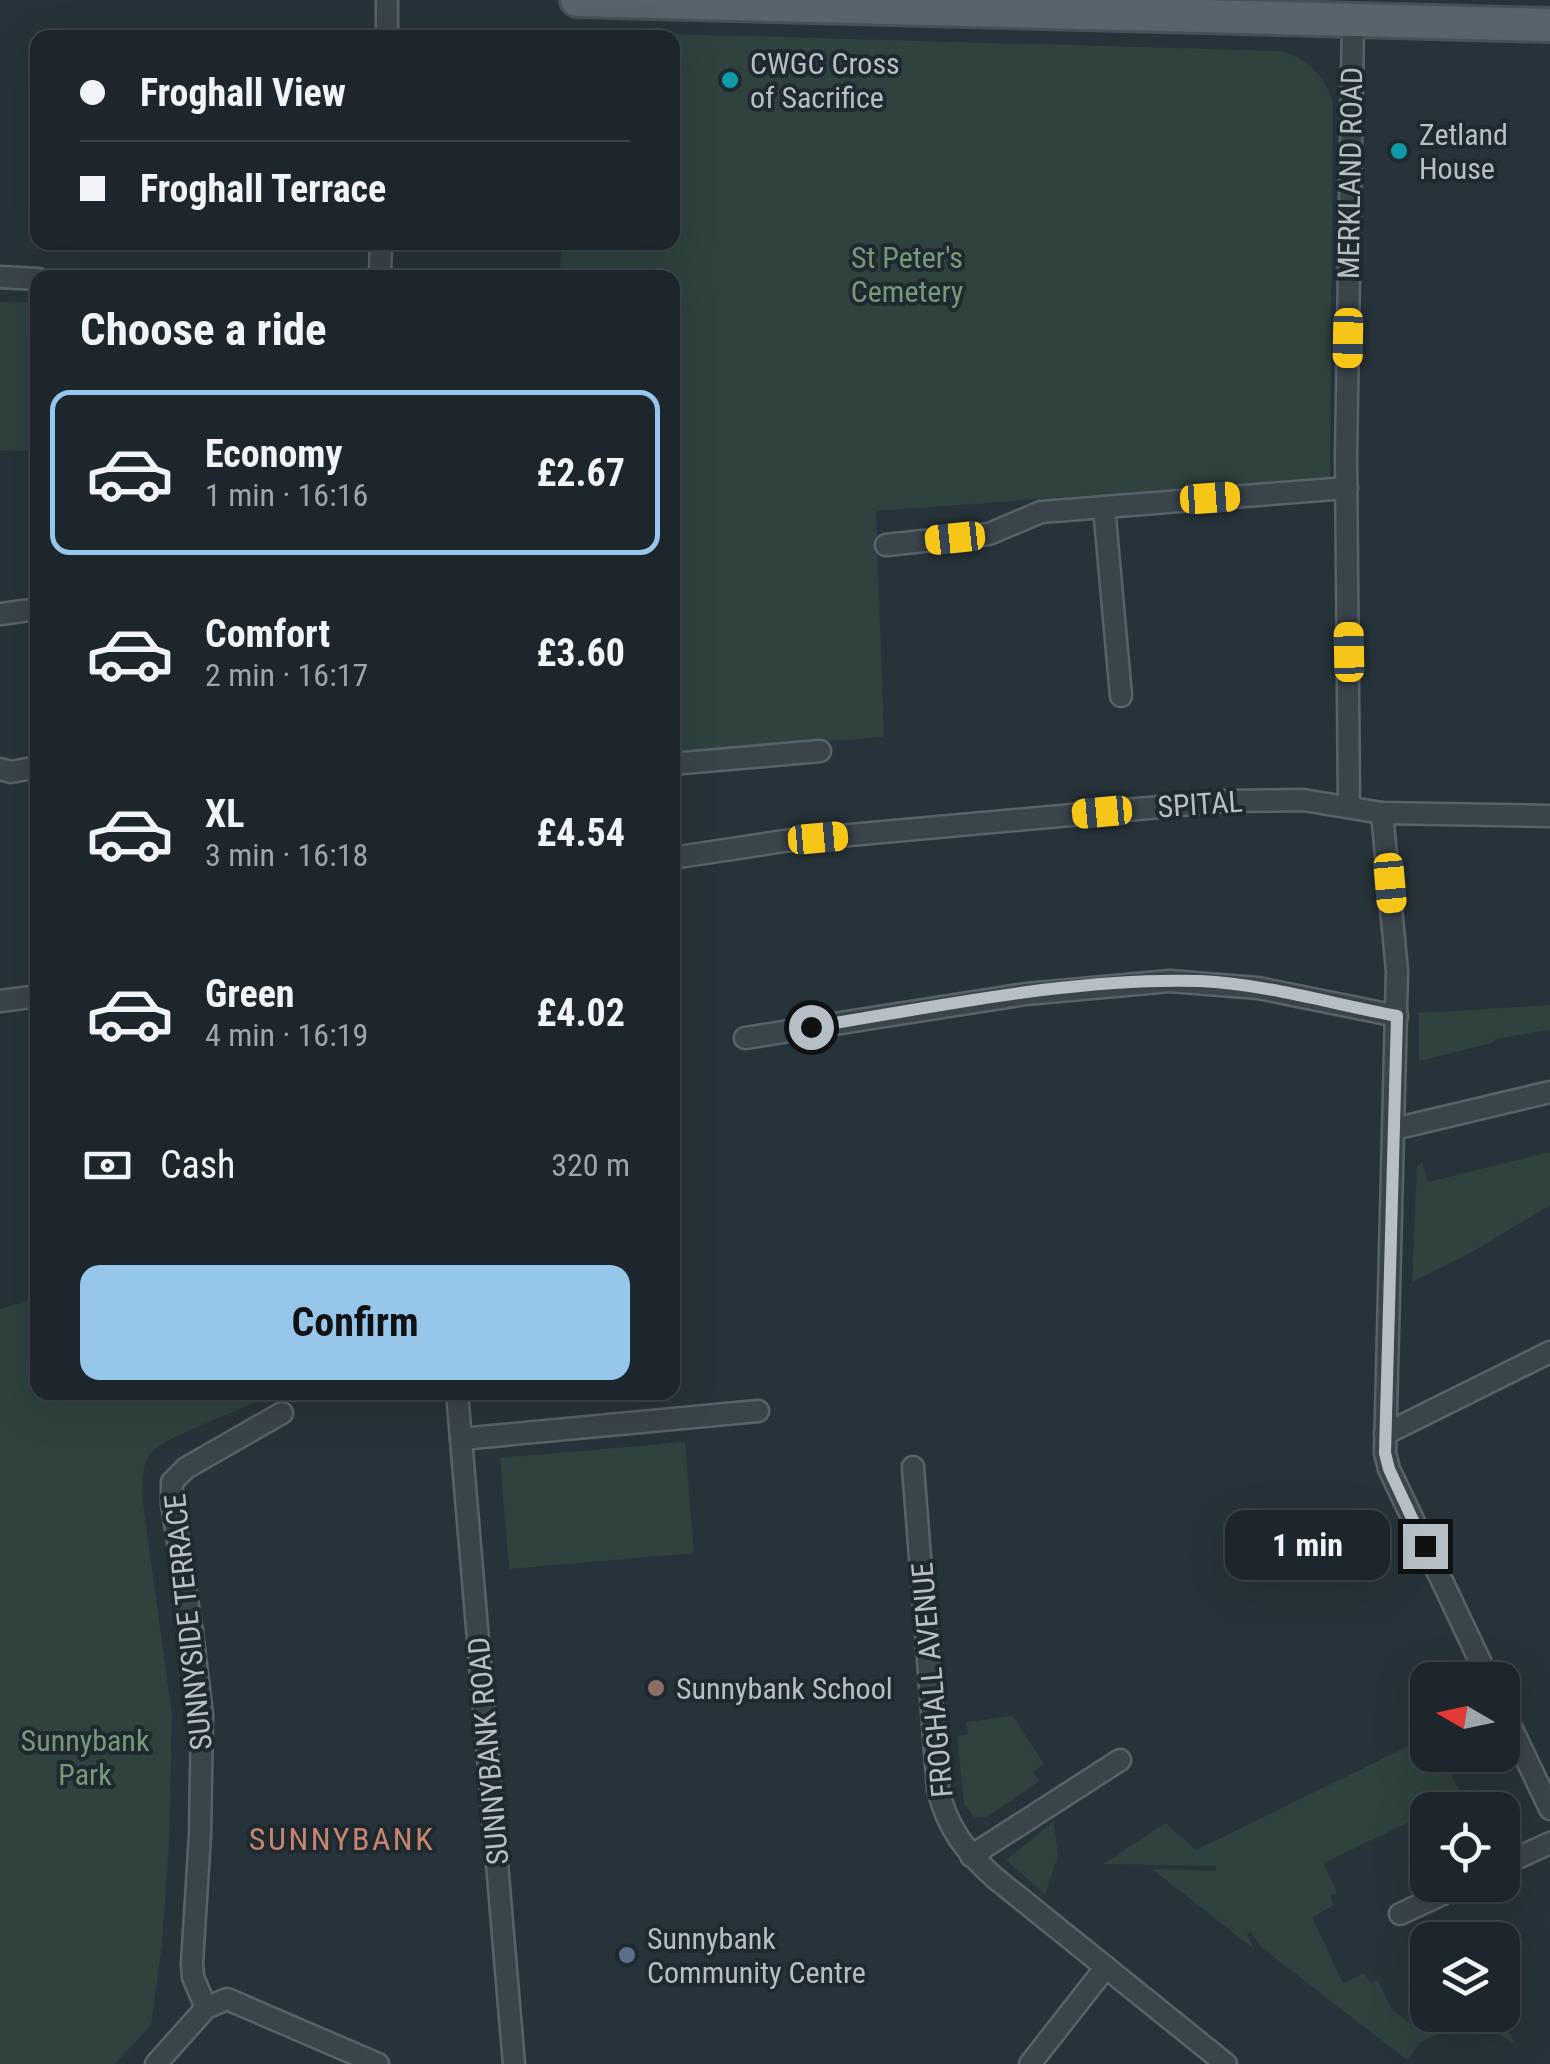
<!DOCTYPE html>
<html lang="en">
<head>
<meta charset="utf-8">
<style>
	body { margin:0; font-family:"Roboto Condensed",sans-serif; background:#252e34; color:#f1f3f6; height:100vh; display:flex; flex-direction:column; font-size:38px; white-space:nowrap }
	* { box-sizing:border-box; margin:0 }
	p { font-size:32px; color:#a0a5a9 }
	.icon { flex:none; width:55px; height:55px; fill:none; stroke:currentColor; stroke-width:2; stroke-linecap:round; stroke-linejoin:round }
	.map { position:relative; flex:1; overflow:hidden }
	.details { position:absolute; left:30px; top:270px; width:650px; height:1130px; display:flex; flex-direction:column; background:#1d262c; border-radius:20px; box-shadow:0 10px 40px #0002,0 0 0 2px #3b4348 }
	.details>* { flex:none }
	.hud { position:absolute; left:30px; top:30px; width:650px; height:220px; border-radius:20px; box-shadow:0 10px 40px #0002,0 0 0 2px #3b4348; display:grid; align-content:center; height:220px; padding:0 50px; background:#1d262c }
	.needle { width:65px; rotate:279deg }
	.tools { position:absolute; left:1410px; top:1662px; display:grid; gap:20px }
	.tools a { display:grid; place-items:center; width:110px; height:110px; border-radius:20px; background:#1d262c; box-shadow:0 10px 40px #0002,0 0 0 2px #3b4348; font-size:50px }
	.end { position:absolute; width:45px; height:45px; margin:-22px; border:12px solid #b6bfc6; background:#111; box-shadow:0 0 0 5px #111 }
	.from { border-radius:50% }
	.bubble { position:absolute; height:70px; border-radius:20px; background:#1d262c; box-shadow:0 10px 40px #0002,0 0 0 2px #3b4348; font-size:32px; font-weight:700; line-height:70px; text-align:center }
	.car { position:absolute; width:30px; height:60px; margin:-30px -15px; border-radius:12px; box-shadow:0 0 8px 2px #0007; background:linear-gradient(#f5c518 24%,#345 0 40%,#f5c518 0 76%,#345 0 86%,#f5c518 0) }
	.hud b { display:flex; align-items:center; gap:35px; height:95px; font-size:38px }
	.hud b+b { border-top:2px solid #3b4348 }
	.hud i { width:25px; height:25px; background:#f1f3f6 }
	ul { padding:0; list-style:none }
	li { display:flex; align-items:center; gap:30px; height:165px; margin:0 20px 15px; padding:0 30px; border:5px solid transparent; border-radius:20px }
	li div { flex:1 }
	li b { display:block; font-size:38px }
	li em { font-style:normal; font-weight:700 }
	li.on { border-color:#96c7eb }
	li>.icon { width:90px; height:90px; stroke-width:1.5 }
	h2 { padding:0 50px; font-size:45px; line-height:120px }
	.pay { display:flex; align-items:center; gap:25px; height:110px; padding:0 50px; font-size:38px }
	.pay p { margin-inline-start:auto }
	.cta { display:flex; gap:20px; margin-top:auto; padding:20px 50px }
	.cta a { flex:1; height:115px; border-radius:20px; background:#96c7eb; color:#111; font-size:40px; font-weight:700; line-height:115px; text-align:center }
	.map>svg:first-child { display:block }
	.green { fill:#2f423e }
	.lines { fill:none; stroke-linecap:round; stroke-linejoin:round }
	.minor-casing { stroke:#586269; stroke-width:25 }
	.primary-casing { stroke:#465057; stroke-width:38 }
	.minor { stroke:#3a444b; stroke-width:20 }
	.primary { stroke:#58646b; stroke-width:32 }
	.route { stroke:#b6bfc6; stroke-width:12 }
	.culture-dot { fill:#0f9aa8; stroke:#1f2930; stroke-width:4 }
	.education-dot { fill:#8d6e63; stroke:#1f2930; stroke-width:4 }
	.service-dot { fill:#5c6f8a; stroke:#1f2930; stroke-width:4 }
	.labels { text-anchor:middle; dominant-baseline:central; stroke-width:8; stroke-linejoin:round; paint-order:stroke }
	.poi-label { font-size:30px; fill:#b6bfc6; stroke:#1f2930; text-anchor:start }
	.street-label { font-size:30px; fill:#b6bfc6; stroke:#1f2930 }
	.park-label { font-size:30px; fill:#779979; stroke:#1f2930 }
	.neighbourhood-label { font-size:32px; letter-spacing:2.5px; fill:#c78570; stroke:#1f2930 }
</style>
</head>
<body>
<div class="map">
<svg width="1550" height="2064" viewBox="0 0 1550 2064">
	<rect width="100%" height="100%" fill="#27333a"/>
	<!-- green -->
	<g class="green">
		<path d="M568 31 1280 51C1307 58 1327 77 1333 105L1330 478 876 511 884 737 673 753 672 278H560L561 243 672 242V38L567 37Z"/>
		<polygon points="0,302 37,303 37,451 0,450"/>
		<polygon points="1550,1005 1550,1030 1496,1039 1492,1043 1419,1061 1419,1013"/>
		<polygon points="1550,1152 1550,1205 1472,1252 1412,1282 1417,1166 1422,1163 1428,1182"/>
		<path d="M37 1298 38 1392 271 1393C246 1412 158 1436 148 1457 141 1472 143 1488 143 1504L172 1715 169 1843 162 1945 151 2025 115 2064H0V1309Z"/>
		<polygon points="685,1442 694,1553 509,1569 500,1458"/>
		<polygon points="1013,1716 1044,1764 1033,1772 1039,1781 987,1817 975,1818 964,1804 957,1736 968,1734 966,1722"/>
		<polygon points="1427,1737 1428,1755 1442,1755 1462,1796 1435,1810 1428,1810 1427,1813 1324,1863 1337,1893 1330,1896 1334,1905 1312,1917 1343,1983 1365,1973 1370,1983 1378,1980 1392,2010 1417,2029 1448,2015 1501,2015 1514,2042 1511,2043 1478,2016 1420,2042 1407,2060 1261,1947 1251,1932 1247,1934 1254,1949 1152,1869 1216,1871 1216,1866 1103,1864 1165,1823 1196,1850"/>
		<polygon points="1054,1821 1058,1857 1045,1894 1006,1860"/>
	</g>
	<g class="lines">
		<!-- minor casing -->
		<g class="minor-casing">
			<g id="minor">
				<polyline points="387,38 387,0"/>
				<polyline points="0,277 38,279"/>
				<polyline points="380,278 381,242"/>
				<polyline points="1104,507 1121,696"/>
				<polyline points="886,545 989,534 1041,512 1347,488"/>
				<polyline points="0,614 38,609"/>
				<polyline points="672,764 820,751"/>
				<polyline points="0,769 11,772 38,767"/>
				<polyline points="1349,806 1346,458 1353,21"/>
				<polyline points="1382,813 1397,971 1385,1453 1389,1469 1489,1680"/>
				<polyline points="672,858 784,841 1226,801 1303,800 1382,813 1550,816"/>
				<polyline points="0,1001 38,996"/>
				<polyline points="745,1038 1026,994 1170,981 1258,988 1397,1016"/>
				<polyline points="1394,1129 1550,1092"/>
				<polyline points="457,1392 514,2064"/>
				<polyline points="1385,1434 1550,1352"/>
				<polyline points="461,1439 758,1411"/>
				<path d="M913 1467 938 1789C947 1828 966 1852 995 1878L1226 2064"/>
				<polyline points="1502,1708 1550,1809"/>
				<polyline points="971,1856 1120,1760"/>
				<polyline points="1502,1865 1550,1843"/>
				<polyline points="1400,1914 1462,1885"/>
				<polyline points="206,2008 193,1977 192,1963 200,1835 202,1715 192,1632 172,1504 172,1482 186,1468 282,1413"/>
				<polyline points="156,2064 206,2008 227,1999 378,2064"/>
				<polyline points="1030,2064 1106,1967"/>
			</g>
		</g>
		<!-- primary casing -->
		<g class="primary-casing">
			<polyline id="primary" points="577,0 1550,25"/>
		</g>
		<!-- minor -->
		<use href="#minor" class="minor"/>
		<!-- primary -->
		<use href="#primary" class="primary"/>
	</g>
	<g class="lines">
		<!-- route -->
		<path class="route" d="M811 1027C936 1007 1074 977 1200 981 1266 984 1332 1004 1397 1016L1385 1453 1389 1469 1425 1546"/>
	</g>
	<!-- markers -->
	<g class="culture-dot">
		<circle cx="730" cy="80" r="10"/>
		<circle cx="1399" cy="151" r="10"/>
	</g>
	<circle class="education-dot" cx="656" cy="1688" r="10"/>
	<circle class="service-dot" cx="627" cy="1955" r="10"/>
	<g class="labels">
		<!-- poi labels -->
		<g class="poi-label">
			<text x="750" y="63">CWGC Cross<tspan x="750" dy="34">of Sacrifice</tspan></text>
			<text x="1419" y="134">Zetland<tspan x="1419" dy="34">House</tspan></text>
			<text x="676" y="1688">Sunnybank School</text>
			<text x="647" y="1938">Sunnybank<tspan x="647" dy="34">Community Centre</tspan></text>
		</g>
		<!-- street labels -->
		<g class="street-label">
			<text transform="translate(1350 173) rotate(-89)">MERKLAND ROAD</text>
			<text transform="translate(1200 804) rotate(-4)">SPITAL</text>
			<text transform="translate(188 1622) rotate(-96)">SUNNYSIDE TERRACE</text>
			<text transform="translate(932 1680) rotate(-95)">FROGHALL AVENUE</text>
			<text transform="translate(488 1751) rotate(-95)">SUNNYBANK ROAD</text>
		</g>
		<!-- park labels -->
		<g class="park-label">
			<text x="907" y="257">St Peter's<tspan x="907" dy="34">Cemetery</tspan></text>
			<text x="85" y="1740">Sunnybank<tspan x="85" dy="34">Park</tspan></text>
		</g>
		<!-- neighbourhood labels -->
		<g class="neighbourhood-label">
			<text x="342" y="1839">SUNNYBANK</text>
		</g>
	</g>
</svg>
<div class="tools">
<a><svg class="needle" viewBox="-14 -14 28 28"><path d="M0-13l5 13h-10z" fill="#e53935"/><path d="M0 13l5-13h-10z" fill="#a0a5a9"/></svg></a>
<a><svg class="icon" aria-label="locate" viewBox="0 0 24 24"><circle cx="12" cy="12" r="6"/><path d="M12 2v4M12 18v4M2 12h4M18 12h4"/></svg></a>
<a><svg class="icon" aria-label="layers" viewBox="0 0 24 24"><path d="M12 4l9 5-9 5-9-5zM3 14l9 5 9-5"/></svg></a>
</div>
<i class="end from" style="left:811px;top:1027px"></i>
<i class="end" style="left:1425px;top:1546px"></i>
<div class="bubble" style="left:1225px;top:1510px;width:165px">1 min</div>
<i class="car" style="left:1348px;top:338px;rotate:181deg"></i>
<i class="car" style="left:1210px;top:498px;rotate:86deg"></i>
<i class="car" style="left:955px;top:538px;rotate:264deg"></i>
<i class="car" style="left:1349px;top:652px;rotate:359deg"></i>
<i class="car" style="left:1102px;top:812px;rotate:265deg"></i>
<i class="car" style="left:818px;top:838px;rotate:85deg"></i>
<i class="car" style="left:1390px;top:883px;rotate:175deg"></i>
<div class="hud">
<b><i class="from"></i>Froghall View</b>
<b><i></i>Froghall Terrace</b>
</div>
<section class="details">
<h2>Choose a ride</h2>
<ul>
<li class="on"><svg class="icon" aria-label="car" viewBox="0 0 24 24"><path d="M5 17H2v-5l4-1 3-4h7l3 4 3 1v5h-3M9 17h6M6 11h13"/><circle cx="7" cy="17" r="2"/><circle cx="17" cy="17" r="2"/></svg><div><b>Economy</b><p>1 min · 16:16</p></div><em>£2.67</em></li>
<li><svg class="icon" aria-label="car" viewBox="0 0 24 24"><path d="M5 17H2v-5l4-1 3-4h7l3 4 3 1v5h-3M9 17h6M6 11h13"/><circle cx="7" cy="17" r="2"/><circle cx="17" cy="17" r="2"/></svg><div><b>Comfort</b><p>2 min · 16:17</p></div><em>£3.60</em></li>
<li><svg class="icon" aria-label="car" viewBox="0 0 24 24"><path d="M5 17H2v-5l4-1 3-4h7l3 4 3 1v5h-3M9 17h6M6 11h13"/><circle cx="7" cy="17" r="2"/><circle cx="17" cy="17" r="2"/></svg><div><b>XL</b><p>3 min · 16:18</p></div><em>£4.54</em></li>
<li><svg class="icon" aria-label="car" viewBox="0 0 24 24"><path d="M5 17H2v-5l4-1 3-4h7l3 4 3 1v5h-3M9 17h6M6 11h13"/><circle cx="7" cy="17" r="2"/><circle cx="17" cy="17" r="2"/></svg><div><b>Green</b><p>4 min · 16:19</p></div><em>£4.02</em></li>
</ul>
<div class="pay"><svg class="icon" aria-label="cash" viewBox="0 0 24 24"><path d="M3 7h18v10H3z"/><circle cx="12" cy="12" r="2"/></svg>Cash<p>320 m</p></div>
<div class="cta"><a>Confirm</a></div>
</section>
</div>
</body>
</html>
